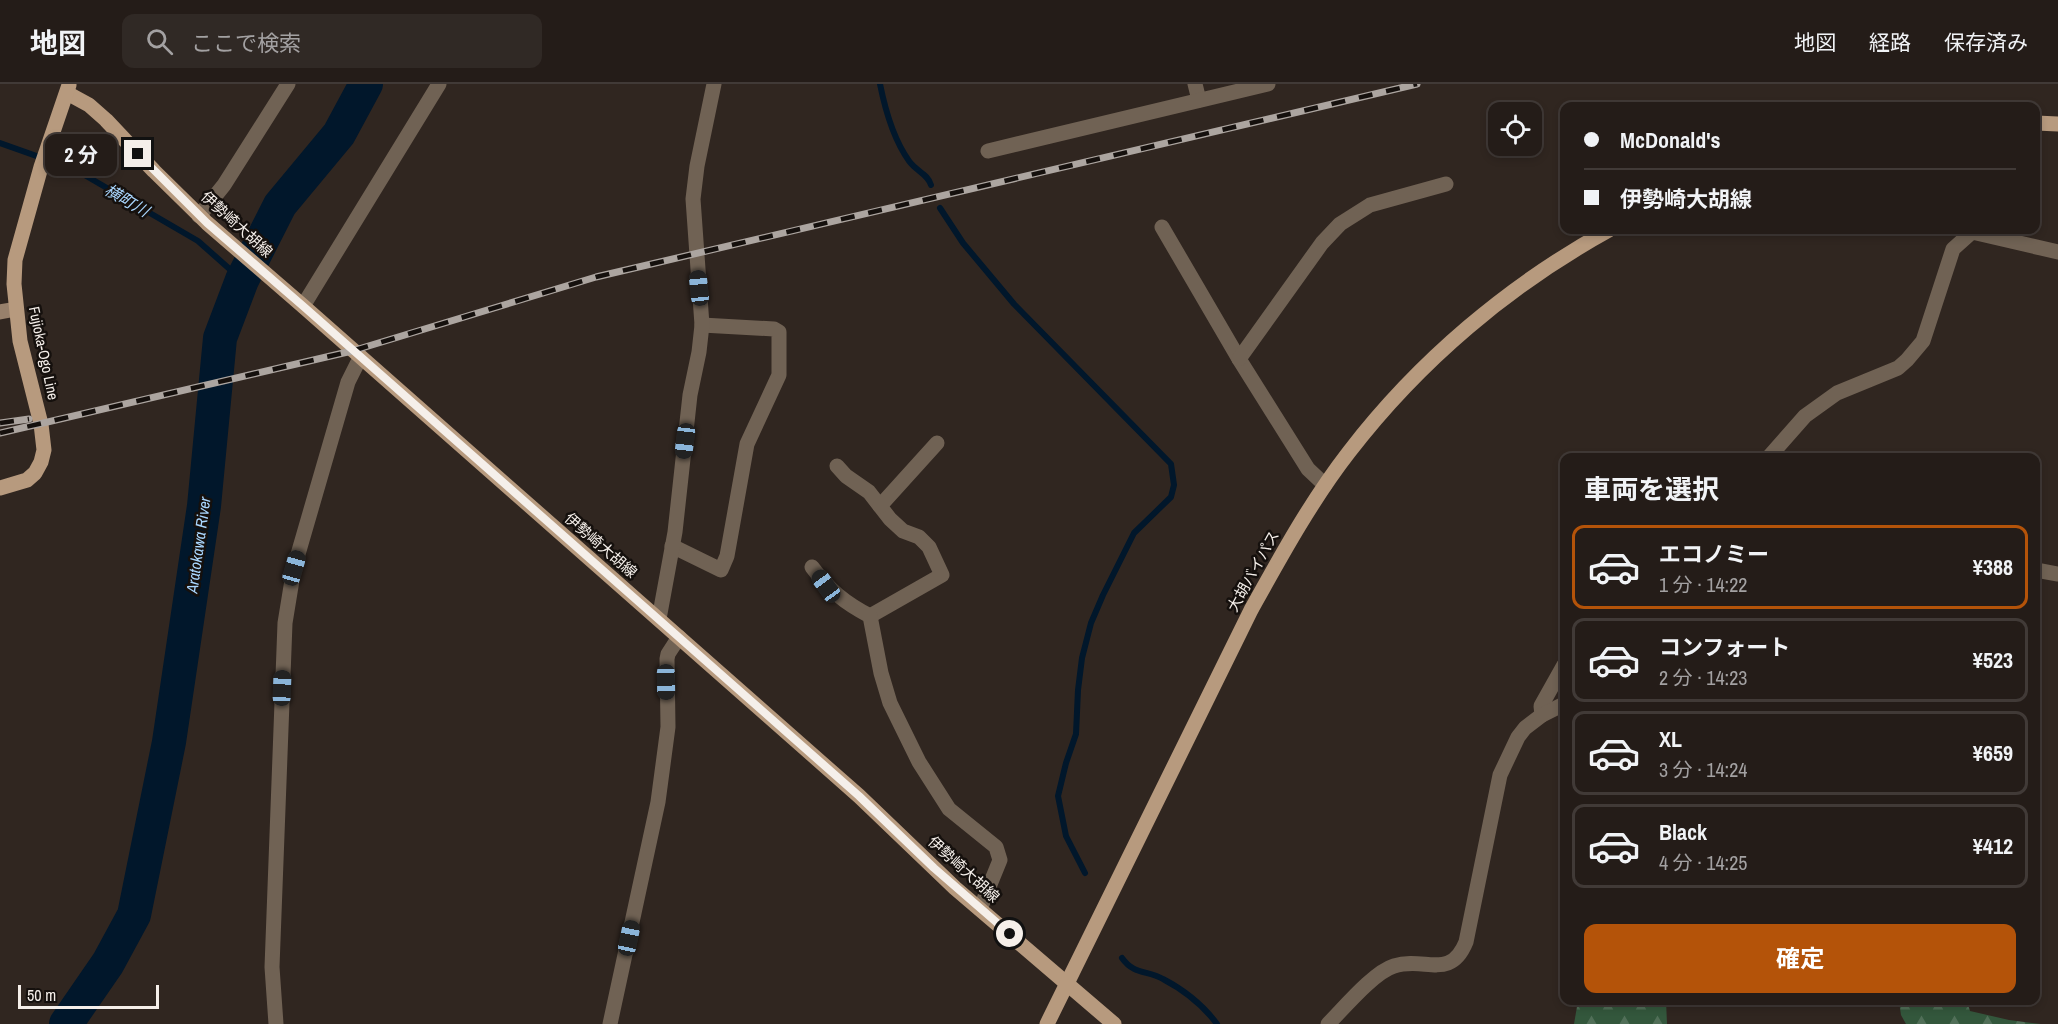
<!DOCTYPE html>
<html lang="ja">
<head>
<meta charset="utf-8">
<style>
	body { margin:0; font-family:"Archivo Narrow","Noto Sans JP",sans-serif; background:#302925; color:#f1f3f6; height:100vh; display:flex; flex-direction:column; font-size:22px; white-space:nowrap }
	* { box-sizing:border-box; margin:0 }
	p { font-size:20px; color:#a3a1a2 }
	.icon { flex:none; width:33px; height:33px; fill:none; stroke:currentColor; stroke-width:2; stroke-linecap:round; stroke-linejoin:round }
	.map { position:relative; flex:1; overflow:hidden }
	.details { position:absolute; left:1560px; top:369px; width:480px; height:552px; display:flex; flex-direction:column; background:#241c18; border-radius:12px; box-shadow:0 3px 9px #0003,0 0 0 2px #413a37 }
	.details>* { flex:none }
	.banner { position:absolute; left:1560px; top:18px; width:480px; height:132px; border-radius:12px; box-shadow:0 3px 9px #0003,0 0 0 2px #413a37; display:grid; align-content:center; height:132px; padding:0 24px; background:#241c18 }
	.tools { position:absolute; left:1488px; top:18px; display:grid; gap:12px }
	.tools a { display:grid; place-items:center; width:54px; height:54px; border-radius:12px; background:#241c18; box-shadow:0 3px 9px #0003,0 0 0 2px #413a37; font-size:30px }
	.scale { position:absolute; left:18px; bottom:15px; width:141px; box-sizing:border-box; padding-left:6px; border:3px solid #f5efea; border-top:0; font-size:16px; line-height:21px; white-space:nowrap; color:#f5efea; -webkit-text-stroke:4px #15100d; paint-order:stroke }
	.end { position:absolute; width:27px; height:27px; margin:-14px; border:8px solid #f5efea; background:#111; box-shadow:0 0 0 3px #111 }
	.from { border-radius:50% }
	.bubble { position:absolute; height:42px; border-radius:12px; background:#241c18; box-shadow:0 3px 9px #0003,0 0 0 2px #413a37; font-size:20px; font-weight:700; line-height:42px; text-align:center }
	.car { position:absolute; width:18px; height:36px; margin:-18px -9px; border-radius:8px; box-shadow:0 0 4px 2px #0007; background:linear-gradient(#222 24%,#8ab4d8 0 40%,#222 0 76%,#8ab4d8 0 86%,#222 0) }
	.banner b { display:flex; align-items:center; gap:21px; height:57px; font-size:22px }
	.banner b+b { border-top:2px solid #413a37 }
	.banner i { width:15px; height:15px; background:#f1f3f6 }
	ul { padding:0; list-style:none }
	li { display:flex; align-items:center; gap:18px; height:84px; margin:0 12px 9px; padding:0 12px; border:3px solid #413a37; border-radius:12px }
	li div { flex:1 }
	li b { display:block; font-size:22px }
	li em { font-style:normal; font-weight:700 }
	li.selected { border-color:#b45309 }
	li>.icon { width:54px; height:54px; stroke-width:1.5 }
	h2 { padding:0 24px; font-size:27px; line-height:72px }
	.cta { display:flex; gap:12px; margin-top:auto; padding:12px 24px }
	.cta a { flex:1; height:69px; border-radius:12px; background:#b45309; color:#fff; font-size:24px; font-weight:700; line-height:69px; text-align:center }
	header { display:flex; align-items:center; gap:36px; box-sizing:border-box; height:84px; padding:0 30px; background:#241c18; border-bottom:2px solid #413a37 }
	header strong { font-size:28px }
	nav { display:flex; gap:33px; margin-inline-start:auto; font-size:21px }
	.search { width:420px; height:54px; background:#302925; display:flex; align-items:center; gap:15px; box-sizing:border-box; padding:0 21px; border-radius:12px; color:#a3a1a2; font-size:22px }
	.map>svg:first-child { display:block }
	.forest { fill:url(#forest-firs) }
	.lines { fill:none; stroke-linecap:round; stroke-linejoin:round }
	.stream { stroke:#01172b; stroke-width:6 }
	.river { stroke:#01172b; stroke-width:34 }
	.street { stroke:#706254; stroke-width:15 }
	.secondary { stroke:#98816c; stroke-width:15 }
	.primary { stroke:#b79a7e; stroke-width:15 }
	.rail-casing { stroke:#aca5a0; stroke-width:7 }
	.rail { stroke:#15100d; stroke-width:4.5; stroke-dasharray:14; stroke-linecap:butt }
	.route { stroke:#f5efea; stroke-width:8 }
	.labels { text-anchor:middle; dominant-baseline:central; stroke-width:5; stroke-linejoin:round; paint-order:stroke }
	.street-label { font-size:15px; fill:#f5efea; stroke:#15100d }
	.water-label { font-size:16px; font-style:italic; fill:#a9d6fe; stroke:#15100d }
</style>
</head>
<body>
<header>
<strong>地図</strong>
<div class="search"><svg class="icon" aria-label="search" viewBox="0 0 24 24"><circle cx="10" cy="10" r="6"/><path d="M15 15l6 6"/></svg>ここで検索</div>
<nav><a>地図</a><a>経路</a><a>保存済み</a></nav>
</header>
<div class="map">
<svg width="2058" height="940" viewBox="0 0 2058 940">
	<defs>
		<pattern id="forest-firs" width="22" height="20" patternUnits="userSpaceOnUse" patternTransform="scale(1.5)"><rect width="22" height="20" fill="#33573c"/><path d="M5 1l3.5 6h-7zM16 11l3.5 6h-7z" fill="#516f58"/></pattern>
	</defs>
	<rect width="100%" height="100%" fill="#302620"/>
	<!-- forest -->
	<g class="forest">
		<polygon points="1578,917 1666,917 1667,940 1574,940"/>
		<polygon points="1899,917 1967,917 1970,927 2009,936 2041,940 1906,940 1901,931"/>
	</g>
	<g class="lines">
		<!-- stream -->
		<g class="stream">
			<path d="M880 0C885 25 894 56 909 77 916 87 928 90 931 101"/>
			<polyline points="0,59 76,86 198,157 242,196"/>
			<polyline points="940,124 963,159 1014,220 1171,380 1174,401 1171,413 1134,449 1103,511 1091,539 1082,574 1078,606 1076,650 1066,679 1058,712 1066,752 1085,789"/>
			<path d="M1122 874C1134 891 1147 886 1163 895 1184 906 1203 921 1217 940"/>
		</g>
		<!-- river -->
		<polyline class="river" points="66,940 108,879 134,831 169,658 204,422 220,254 242,196 280,121 339,50 366,0"/>
		<!-- street -->
		<g class="street">
			<polyline points="1195,0 1199,16"/>
			<polyline points="988,67 1268,0"/>
			<polyline points="199,132 224,101 288,0"/>
			<polyline points="1162,143 1239,275 1308,385 1325,401"/>
			<polyline points="303,222 439,0"/>
			<polyline points="1239,275 1322,159 1340,140 1370,121 1446,100"/>
			<polyline points="1768,374 1805,332 1837,309 1898,284 1907,276 1923,257 1953,165 1972,148 2058,168"/>
			<polyline points="837,382 846,392 869,408 890,435 903,447 919,453 929,463 942,491 870,532"/>
			<polyline points="880,422 937,359"/>
			<polyline points="672,462 721,486 727,472 747,360 779,291 779,248 774,245 702,241"/>
			<path d="M812 483C829 506 845 519 870 532L881 589 890 619 919 678 949 725 996 763 1000 776 980 825"/>
			<polyline points="2036,486 2058,490"/>
			<polyline points="659,535 675,448 690,311 699,268 702,241 693,115 697,82 714,0"/>
			<polyline points="1542,631 1541,622 1564,581"/>
			<polyline points="276,940 272,883 285,539 294,484 348,298 360,274"/>
			<polyline points="610,940 658,718 668,643 667,575 668,570 679,553"/>
			<path d="M1328 940C1344 924 1374 888 1394 882 1425 872 1450 897 1466 858L1500 691 1518 653 1525 644 1542 631 1564 620"/>
		</g>
		<!-- secondary -->
		<polyline class="secondary" points="0,228 16,225"/>
		<!-- primary -->
		<g class="primary">
			<polyline points="67,9 89,21 106,36 154,87 207,139 303,222 859,712 955,804 1114,940"/>
			<polyline points="2036,39 2058,40"/>
			<polyline points="0,404 27,396 35,389 41,378 44,366 41,340 20,257 14,200 15,176 41,83 69,1"/>
			<path d="M1047 940 1251 526C1281 472 1311 417 1349 368 1419 277 1509 201 1609 146"/>
		</g>
		<!-- rail casing -->
		<g class="rail-casing">
			<g id="rail">
				<polyline points="0,339 29,335"/>
				<polyline points="0,349 352,267 596,193 1417,0"/>
			</g>
		</g>
		<!-- rail -->
		<use href="#rail" class="rail"/>
	</g>
	<g class="lines">
		<!-- route -->
		<polyline class="route" points="138,70 207,139 303,222 859,712 934,784 1010,850"/>
	</g>
	<g class="labels">
		<!-- street labels -->
		<g class="street-label">
			<text transform="translate(237 140) rotate(42)">伊勢崎大胡線</text>
			<text transform="translate(44 269) rotate(78)">Fujioka-Ogo Line</text>
			<text transform="translate(601 461) rotate(41)">伊勢崎大胡線</text>
			<text transform="translate(1253 487) rotate(-61)">大胡バイパス</text>
			<text transform="translate(964 785) rotate(42)">伊勢崎大胡線</text>
		</g>
		<!-- water labels -->
		<g class="water-label">
			<text transform="translate(127 116) rotate(30)">横町川</text>
			<text transform="translate(198 461) rotate(-82)">Aratokawa River</text>
		</g>
	</g>
</svg>
<div class="tools">
<a><svg class="icon" aria-label="locate" viewBox="0 0 24 24"><circle cx="12" cy="12" r="6"/><path d="M12 2v4M12 18v4M2 12h4M18 12h4"/></svg></a>
</div>
<div class="scale">50 m</div>
<i class="end from" style="left:1010px;top:850px"></i>
<i class="end" style="left:138px;top:70px"></i>
<div class="bubble" style="left:45px;top:50px;width:72px">2 分</div>
<i class="car" style="left:699px;top:204px;rotate:354deg"></i>
<i class="car" style="left:685px;top:357px;rotate:187deg"></i>
<i class="car" style="left:294px;top:484px;rotate:16deg"></i>
<i class="car" style="left:826px;top:502px;rotate:324deg"></i>
<i class="car" style="left:666px;top:598px;rotate:179deg"></i>
<i class="car" style="left:282px;top:604px;rotate:2deg"></i>
<i class="car" style="left:629px;top:854px;rotate:12deg"></i>
<div class="banner">
<b><i class="from"></i>McDonald's</b>
<b><i></i>伊勢崎大胡線</b>
</div>
<section class="details">
<h2>車両を選択</h2>
<ul>
<li class="selected"><svg class="icon" aria-label="car" viewBox="0 0 24 24"><path d="M5 17H2v-5l4-1 3-4h7l3 4 3 1v5h-3M9 17h6M6 11h13"/><circle cx="7" cy="17" r="2"/><circle cx="17" cy="17" r="2"/></svg><div><b>エコノミー</b><p>1 分 · 14:22</p></div><em>¥388</em></li>
<li><svg class="icon" aria-label="car" viewBox="0 0 24 24"><path d="M5 17H2v-5l4-1 3-4h7l3 4 3 1v5h-3M9 17h6M6 11h13"/><circle cx="7" cy="17" r="2"/><circle cx="17" cy="17" r="2"/></svg><div><b>コンフォート</b><p>2 分 · 14:23</p></div><em>¥523</em></li>
<li><svg class="icon" aria-label="car" viewBox="0 0 24 24"><path d="M5 17H2v-5l4-1 3-4h7l3 4 3 1v5h-3M9 17h6M6 11h13"/><circle cx="7" cy="17" r="2"/><circle cx="17" cy="17" r="2"/></svg><div><b>XL</b><p>3 分 · 14:24</p></div><em>¥659</em></li>
<li><svg class="icon" aria-label="car" viewBox="0 0 24 24"><path d="M5 17H2v-5l4-1 3-4h7l3 4 3 1v5h-3M9 17h6M6 11h13"/><circle cx="7" cy="17" r="2"/><circle cx="17" cy="17" r="2"/></svg><div><b>Black</b><p>4 分 · 14:25</p></div><em>¥412</em></li>
</ul>
<div class="cta"><a>確定</a></div>
</section>
</div>
</body>
</html>
